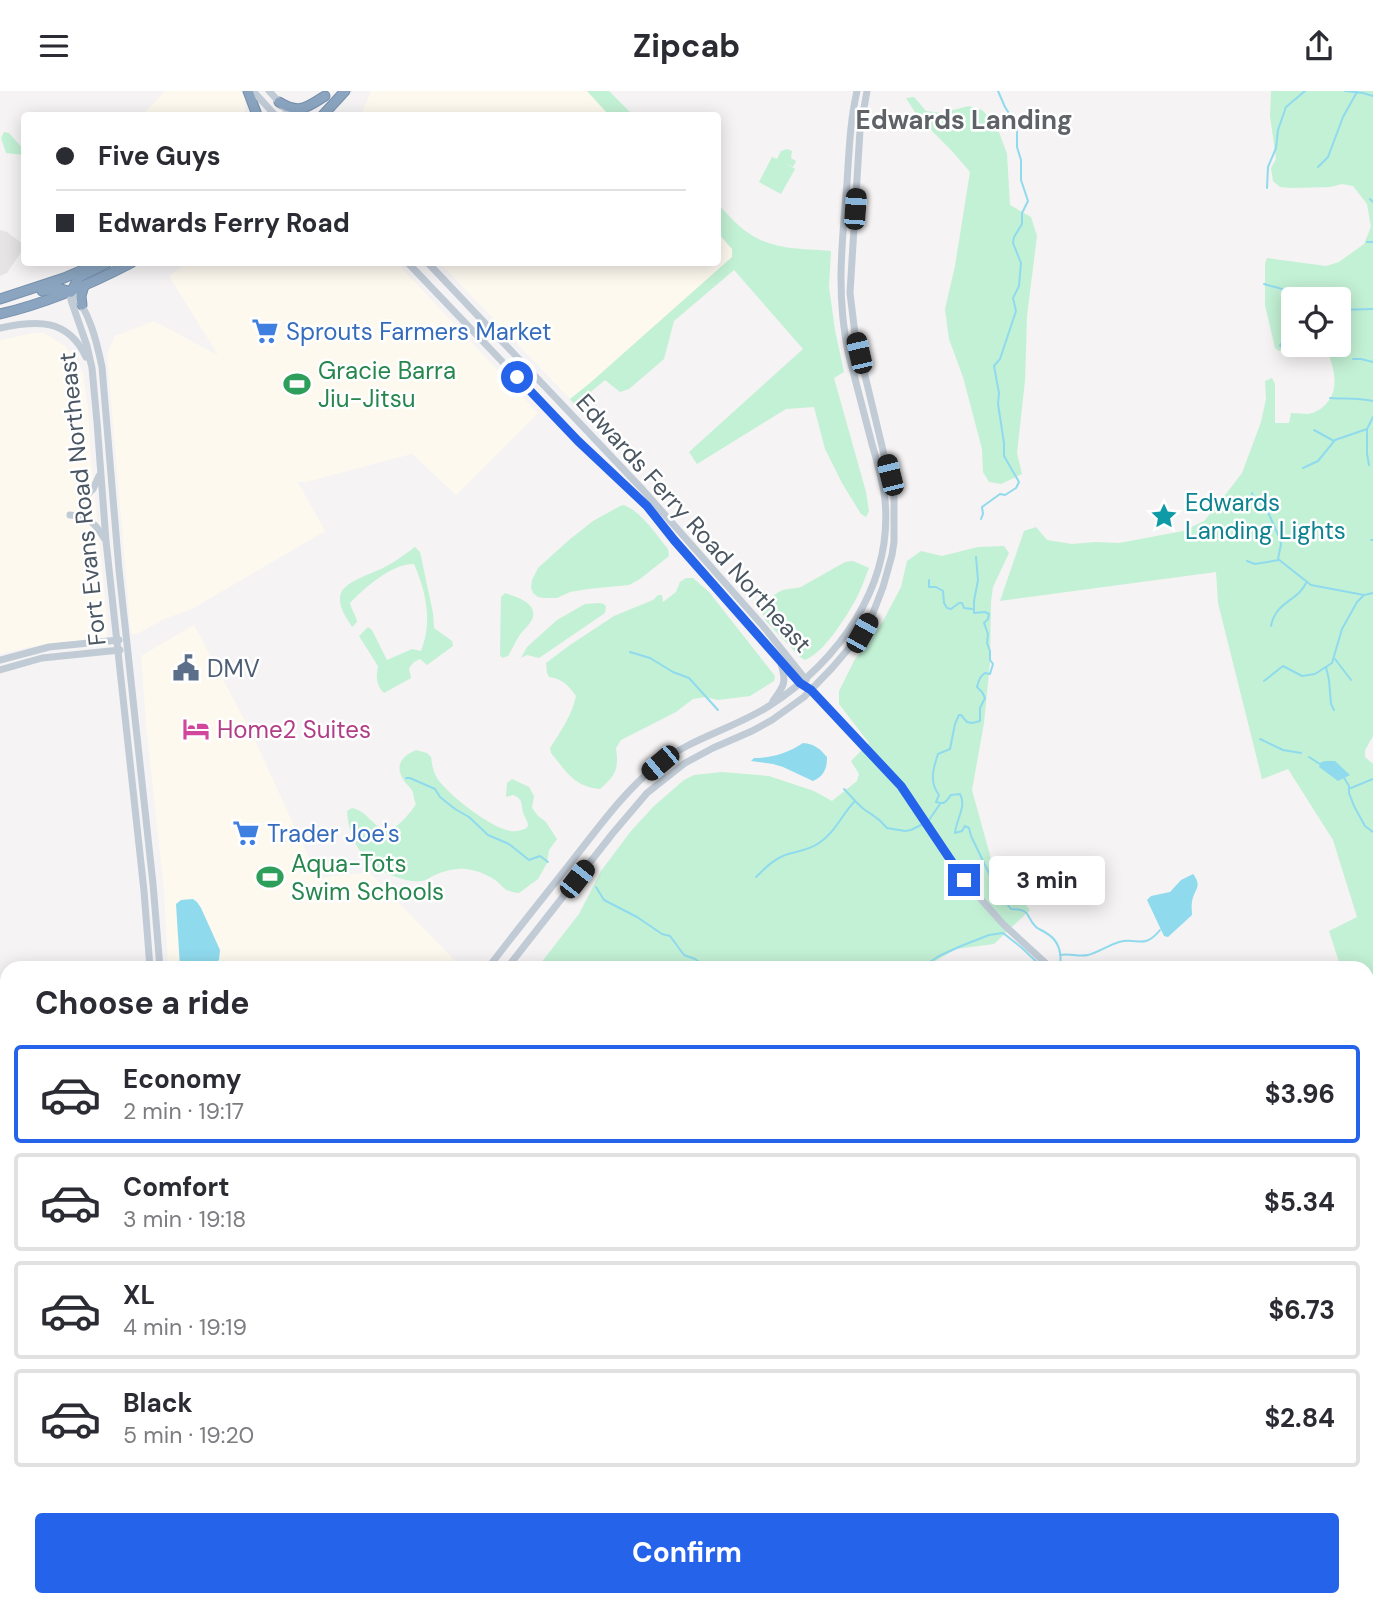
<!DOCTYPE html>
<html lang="en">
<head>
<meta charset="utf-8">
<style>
	body { margin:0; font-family:"DM Sans",sans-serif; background:#f7f7f7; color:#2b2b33; height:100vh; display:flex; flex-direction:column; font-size:26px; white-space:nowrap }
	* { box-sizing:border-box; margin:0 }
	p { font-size:23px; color:#7c7c81 }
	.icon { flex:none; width:38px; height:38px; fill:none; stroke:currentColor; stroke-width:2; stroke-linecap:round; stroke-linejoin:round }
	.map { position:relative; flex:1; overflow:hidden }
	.panel { position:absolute; left:0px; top:870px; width:1374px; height:646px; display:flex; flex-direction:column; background:#fff; border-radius:21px 21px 0 0; box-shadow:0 4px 18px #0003 }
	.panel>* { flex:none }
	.guide { position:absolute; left:21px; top:21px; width:700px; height:154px; border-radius:7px; box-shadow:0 4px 18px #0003; display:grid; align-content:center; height:154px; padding:0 35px; background:#fff }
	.controls { position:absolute; left:1281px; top:196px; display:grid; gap:14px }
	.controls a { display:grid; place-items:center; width:70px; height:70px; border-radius:7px; background:#fff; box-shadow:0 4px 18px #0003; font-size:35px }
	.end { position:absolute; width:32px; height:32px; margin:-16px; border:9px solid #2563eb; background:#fff; box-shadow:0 0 0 4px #fff }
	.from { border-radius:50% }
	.bubble { position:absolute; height:49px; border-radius:7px; background:#fff; box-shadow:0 4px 18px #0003; font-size:23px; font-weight:700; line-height:49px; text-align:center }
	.car { position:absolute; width:21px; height:42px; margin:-21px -10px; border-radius:9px; box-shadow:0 0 5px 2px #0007; background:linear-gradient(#222 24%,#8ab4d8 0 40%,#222 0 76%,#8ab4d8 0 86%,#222 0) }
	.guide b { display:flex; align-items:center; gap:24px; height:66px; font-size:26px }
	.guide b+b { border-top:2px solid #e1e1e2 }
	.guide i { width:18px; height:18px; background:#2b2b33 }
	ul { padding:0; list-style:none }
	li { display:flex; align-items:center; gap:21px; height:98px; margin:0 14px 10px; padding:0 21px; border:4px solid #e1e1e2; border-radius:7px }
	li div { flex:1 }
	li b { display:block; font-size:26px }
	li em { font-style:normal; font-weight:700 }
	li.selected { border-color:#2563eb }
	li>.icon { width:63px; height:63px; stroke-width:1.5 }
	h2 { padding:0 35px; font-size:32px; line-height:84px }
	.button { display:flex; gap:14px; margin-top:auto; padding:14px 35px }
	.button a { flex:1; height:80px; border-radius:7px; background:#2563eb; color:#fff; font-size:28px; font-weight:700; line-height:80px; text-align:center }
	header { display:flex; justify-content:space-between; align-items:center; height:91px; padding:0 35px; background:#fff; font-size:32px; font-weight:700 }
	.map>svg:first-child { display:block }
	.commercial { fill:#fdf9ef }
	.education { fill:#e6e4e5 }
	.green { fill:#c3f1d5 }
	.water { fill:#90daee }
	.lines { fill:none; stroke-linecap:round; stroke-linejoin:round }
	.stream { stroke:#90daee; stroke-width:2 }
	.highway-casing { stroke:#7690ad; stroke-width:11 }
	.secondary { stroke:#c1cbd6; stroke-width:7 }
	.highway { stroke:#8ba5c1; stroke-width:9 }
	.route { stroke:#2563eb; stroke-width:9 }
	.labels { text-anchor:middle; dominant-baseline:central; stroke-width:5; stroke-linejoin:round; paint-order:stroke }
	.shop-label { font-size:24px; fill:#366cbe; stroke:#fff; text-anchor:start }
	.leisure-label { font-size:24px; fill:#27864d; stroke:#fff; text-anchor:start }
	.street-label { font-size:24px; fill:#4a5661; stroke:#fff }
	.culture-label { font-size:24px; fill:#0d838f; stroke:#fff; text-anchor:start }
	.service-label { font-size:24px; fill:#4e5e75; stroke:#fff; text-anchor:start }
	.hotel-label { font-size:24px; fill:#b23c85; stroke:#fff; text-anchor:start }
	.neighbourhood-label { font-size:26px; font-weight:bold; fill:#5f6368; stroke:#fff }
</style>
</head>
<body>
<header><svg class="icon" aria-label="menu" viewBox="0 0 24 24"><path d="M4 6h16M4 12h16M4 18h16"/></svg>Zipcab<svg class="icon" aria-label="share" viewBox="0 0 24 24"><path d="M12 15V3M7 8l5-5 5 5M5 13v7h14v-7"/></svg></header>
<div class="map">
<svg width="1373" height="1515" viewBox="0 0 1373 1515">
	<rect width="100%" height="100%" fill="#f5f3f3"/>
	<!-- commercial -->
	<g class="commercial">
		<polygon points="165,0 241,0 245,6 245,20 243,24 142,24"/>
		<polygon points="371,0 587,0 609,24 361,24"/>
		<polygon points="718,142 732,158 732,166 590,292 570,308 440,172 718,172"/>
		<polygon points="188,172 397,172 538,322 456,404 412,363 306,391 298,391 325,440 192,518 164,528 137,543 131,543 107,263 115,245 154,230 218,264 169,185"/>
		<polygon points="33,242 44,242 65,255 77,270 83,282 88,317 91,368 108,536 107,546 30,556 0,563 0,249"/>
		<polygon points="194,534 252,643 318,787 369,781 462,877 168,877 164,800 146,633 141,565"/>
	</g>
	<!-- education -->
	<polygon class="education" points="0,139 7,141 24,154 24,157 7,182 0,185"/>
	<!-- green -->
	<g class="green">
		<polygon points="587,0 609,0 633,24 609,24"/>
		<path d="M1271 0H1373V645L1365 659V666L1373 673V922L1367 914V877H1341L1329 840 1357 826 1333 749 1288 678 1262 688 1218 512 1216 481 1000 510 1024 440 1036 436 1047 449 1072 453 1095 451 1119 452 1183 440 1204 430 1216 416 1242 382 1261 331 1266 308 1265 290 1272 287 1275 293V332H1289L1291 322C1297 322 1303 323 1308 323 1314 322 1319 319 1323 316 1342 300 1334 273 1324 254H1339V208H1293V253L1279 260 1275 257 1265 214V173L1267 167 1326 175 1339 171 1364 153 1371 136 1367 113 1353 95 1342 93 1330 96 1291 97 1280 96 1273 90 1271 77 1276 68 1270 25Z"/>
		<polygon points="914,6 926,20 941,22 969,15 982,19 996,33 1007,63 1010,114 1031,126 1037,145 1027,225 1025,290 1017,362 1022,383 1001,393 989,391 983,381 982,358 963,286 949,248 945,218 955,175 970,81 952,60 918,26 906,7"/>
		<polygon points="4,41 9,42 24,59 24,64 6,62 1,47"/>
		<polygon points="787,58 792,60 791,67 796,70 793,76 785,72 795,78 781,103 759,91 772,66 777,68 781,60"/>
		<path d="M718 113C729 125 740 138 755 146 777 159 806 158 831 160L829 196 835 239 844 281 834 287 866 401 869 420 866 426 861 423 842 392 825 358 814 316 786 318 697 373 689 361 803 258 734 179 674 230 664 268 629 298 620 301 605 289 575 314 570 308 590 292 732 166V158L718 142Z"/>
		<path d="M622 414C638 416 658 446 668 458L669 465 640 488 629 494 588 498 570 501 557 507H544L538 506 533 502 531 497 532 489 538 477 569 449 593 430Z"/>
		<polygon points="1004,455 1009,462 993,496 991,511 990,571 984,632 972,699 993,775 1030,819 994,853 956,858 937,869 928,877 537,877 579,823 601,780 631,740 654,715 684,689 694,684 722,681 769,685 814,700 832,710 857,690 859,683 851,670 869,652 839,613 839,600 855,568 867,553 883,530 901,496 907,470 921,460 942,465 978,456"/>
		<path d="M415 456 420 461 433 522 434 537 452 550 453 555 427 574 420 568 414 571 409 577 411 587 384 602C376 594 376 586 378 575L359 545 368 536 372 539 387 569 412 558 421 560C433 531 426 501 414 473 393 472 364 497 350 512 352 520 356 524 357 531L352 536C347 527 339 518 340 506 341 491 372 483 383 477 395 471 405 463 415 456Z"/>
		<path d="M853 470 869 477C865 487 861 499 856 508 846 526 824 562 805 569L800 566 766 530 761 519C764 511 775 502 783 499 789 497 795 498 801 496L845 471Z"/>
		<path d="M686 487H693L709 501 775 585 774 590 750 605 718 609 705 606 693 608 676 621 621 649 616 657C619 678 616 684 600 698 574 696 566 680 551 662L550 657C561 640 572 624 576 605 568 594 563 588 549 586L547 582 546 572 570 554 614 525 653 509 658 504H662L663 511 676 501 680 491Z"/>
		<path d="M505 502C516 506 536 511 533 526 531 533 523 539 519 545 515 551 512 559 508 565L502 567 500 564 501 506Z"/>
		<polygon points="599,512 604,513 606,516 605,522 539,567 527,564 521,567 527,556 557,529 585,513"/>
		<path d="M416 659 427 662 431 666C432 673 433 681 437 687 447 703 498 744 517 740 536 737 525 730 523 721 521 712 523 708 513 704L506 706 507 692 512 688 529 696 534 705 532 717 538 725 546 731 557 748 549 759 547 772 538 788 519 802C501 800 505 795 492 787 484 782 475 779 466 778 457 777 443 780 435 784 430 786 426 790 421 790 413 791 406 789 399 787 367 777 349 753 347 720L352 717C368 720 373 737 389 741 399 734 410 723 416 713 415 712 413 702 413 701 412 699 407 693 405 691 394 676 400 666 416 659Z"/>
		<polygon points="1373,1098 1373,1159 1367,1160 1367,1102"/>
		<polygon points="1110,1508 1164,1509 1165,1515 1109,1515"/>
	</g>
	<!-- water -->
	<g class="water">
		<path d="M803 652C815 653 820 658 827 666 827 678 824 685 813 690L783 676 773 673 751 670 754 667C772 667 788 662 803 652Z"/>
		<polygon points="1326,670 1335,670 1350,684 1338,690 1319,676 1321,671"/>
		<path d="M1193 783C1203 796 1194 798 1192 811 1191 815 1192 820 1192 824L1168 846 1164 845 1147 809 1151 805 1170 801 1181 789Z"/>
		<polygon points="193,808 197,811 201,817 220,859 219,869 210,877 180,876 176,813 181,809"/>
	</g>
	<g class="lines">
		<!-- stream -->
		<g class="stream">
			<polyline points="1345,0 1363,2 1373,5"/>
			<polyline points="1318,76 1328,66 1343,26 1357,1"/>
			<polyline points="1267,97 1268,76 1276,57 1278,39 1286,16 1305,0"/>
			<polyline points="1370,108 1373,111"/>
			<polyline points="1367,151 1373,151"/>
			<path d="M1264 193C1276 197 1287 196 1295 208"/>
			<polyline points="1339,219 1373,218"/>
			<polyline points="1280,255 1287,242 1293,235"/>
			<polyline points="1353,268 1361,268 1373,271"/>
			<path d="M1330 307C1345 308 1358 307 1373 310"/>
			<polyline points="1314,339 1334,350"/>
			<polyline points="1367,339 1367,363 1369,374"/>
			<polyline points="1303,377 1318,370 1335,349 1367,338 1373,326"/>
			<polyline points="1252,402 1254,407 1267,419 1280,448 1281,453 1278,468 1311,494 1364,504 1373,502"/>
			<polyline points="981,428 983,423 982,416 1000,403 1005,404 1016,397 1019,391 1004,365 1004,352 998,313 999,302 994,275 1000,268 1016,220 1013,207 1019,195 1021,172 1013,152 1014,146 1022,133 1022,122 1028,110 1021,89 1021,69 1017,56 1017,35 1005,16 998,0"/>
			<polyline points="1371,449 1373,449"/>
			<path d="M976 466 978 489 974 510V522L985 521 989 523 988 528 984 532 988 543 987 552 990 560V569L993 573 990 583 985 582C980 585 978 591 977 596L982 601 985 607 980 617V630L972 632 967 631 961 624H959L955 633 950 658 938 663C933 678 929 691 939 704L936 711C946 714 946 710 951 704L960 703C967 715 956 729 955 742L962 740 965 735 969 737 971 745 999 803 1004 810"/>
			<polyline points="1247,470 1255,473 1279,469"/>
			<polyline points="929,489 929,496 936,496 943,500 944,512 947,517 951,518 959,512 962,512 964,517 972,518"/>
			<path d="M1271 535C1276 510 1297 511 1306 492"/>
			<polyline points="630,561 650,567 673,581 689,587 718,619"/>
			<polyline points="1335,568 1351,589"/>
			<polyline points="1326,576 1329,589 1331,613 1334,619"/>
			<polyline points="1264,590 1283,575 1302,585 1315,583 1332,572 1342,538 1357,511 1364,504"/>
			<polyline points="1260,648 1283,659 1301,662"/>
			<polyline points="1309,666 1320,673"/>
			<polyline points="1343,685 1349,695 1349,702 1354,715 1365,735 1373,741"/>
			<polyline points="406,687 410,687 435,698 440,706 455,718 469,726 488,744 509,753 529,769 540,765 548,771"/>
			<polyline points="1351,697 1373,688"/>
			<path d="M844 698C851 705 857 713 865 719 875 726 878 726 887 737L905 740 911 739 921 734"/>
			<polyline points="929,729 940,713"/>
			<path d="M756 786C765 777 775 767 788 763 799 760 809 759 819 752 835 742 842 723 855 710"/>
			<polyline points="596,796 604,809 637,826 662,843 670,845 684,864 695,868 701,872 714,877"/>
			<path d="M1007 813 1011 818C1033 819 1024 824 1036 836 1038 838 1044 840 1046 842 1059 849 1062 862 1060 877"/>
			<path d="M1060 864C1069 862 1078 866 1088 864 1097 862 1109 854 1119 851 1137 846 1144 859 1160 839"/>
			<polyline points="921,877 939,865 961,855 989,844 1003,842 1022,857 1043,877"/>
			<polyline points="0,1481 7,1482"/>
			<polyline points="802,1508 806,1515"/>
		</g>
		<!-- highway casing -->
		<g class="highway-casing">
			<g id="highway">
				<polyline points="248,0 257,24"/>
				<path d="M279 11C300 24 307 16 325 5"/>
				<polyline points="323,24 345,0"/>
				<polyline points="42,200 58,197 71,201"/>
				<polyline points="71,201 79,186 107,172"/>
				<polyline points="0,208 64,187 99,172"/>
				<polyline points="82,214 81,205 84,195"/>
				<path d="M0 223C47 212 89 194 131 172"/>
			</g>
		</g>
		<!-- secondary -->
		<g class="secondary">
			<polyline points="253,0 275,24"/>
			<polyline points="269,0 291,24"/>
			<polyline points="408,172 578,350 647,415 675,449 800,592 811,599 901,695 964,789 979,806 1003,833 1051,877"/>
			<polyline points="428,172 643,399 763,535 806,589"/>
			<path d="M71 201C89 217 97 252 102 276L119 479 153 793 160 877"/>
			<polyline points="71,201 71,209 87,255 92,277 97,331 106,450 144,800 150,877"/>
			<path d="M0 237C36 229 68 227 86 266"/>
			<polyline points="81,410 93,398 99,385"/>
			<path d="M70 424C88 425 95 432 104 447"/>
			<polyline points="0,569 49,556 119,549"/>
			<polyline points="0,579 42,567 120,559"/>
			<path d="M773 610C784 595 787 591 781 573"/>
			<path d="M488 877C517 839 547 802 576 765 601 733 625 700 657 674 691 647 733 638 769 615 839 570 893 495 885 409 883 390 877 371 872 353 864 322 856 291 848 261 836 201 842 152 847 92 849 61 850 30 857 0"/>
			<polyline points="507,877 613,742 647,702 685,672 713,657 752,640 772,629 804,606 832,577 862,542 873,522 883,496 892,464 894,451 894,405 855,243 850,202 860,39 867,0"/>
			<polyline points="0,903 7,906"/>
			<polyline points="0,1268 7,1266"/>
			<polyline points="0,1284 7,1282"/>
			<polyline points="1367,1341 1373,1356"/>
			<polyline points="216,1508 216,1515"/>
			<polyline points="225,1508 226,1515"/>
		</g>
		<!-- highway -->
		<use href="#highway" class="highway"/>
	</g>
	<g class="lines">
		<!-- route -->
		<polyline class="route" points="517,286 578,350 647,415 674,449 800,592 811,599 901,695 964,789"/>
	</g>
	<!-- icons -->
	<defs>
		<g id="supermarket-bare" transform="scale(2.1)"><path d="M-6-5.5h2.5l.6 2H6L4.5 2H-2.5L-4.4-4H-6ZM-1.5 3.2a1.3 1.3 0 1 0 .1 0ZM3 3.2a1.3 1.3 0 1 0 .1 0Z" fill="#3f7fe0" stroke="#fff" stroke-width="2.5" paint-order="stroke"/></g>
		<g id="stadium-bare" transform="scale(2.1)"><path d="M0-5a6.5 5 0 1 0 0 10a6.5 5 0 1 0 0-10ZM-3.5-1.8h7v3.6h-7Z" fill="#2e9e5b" stroke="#fff" stroke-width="2.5" paint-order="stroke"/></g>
		<g id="sight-bare" transform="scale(2.1)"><path d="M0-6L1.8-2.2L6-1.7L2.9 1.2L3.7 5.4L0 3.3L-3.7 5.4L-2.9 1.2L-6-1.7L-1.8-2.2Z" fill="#0f9aa8" stroke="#fff" stroke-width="2.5" paint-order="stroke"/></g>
		<g id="civic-bare" transform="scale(2.1)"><path d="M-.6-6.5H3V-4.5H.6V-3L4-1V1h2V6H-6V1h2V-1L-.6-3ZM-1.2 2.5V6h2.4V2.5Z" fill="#5c6f8a" stroke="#fff" stroke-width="2.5" paint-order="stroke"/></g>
		<g id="hotel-bare" transform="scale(2.1)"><path d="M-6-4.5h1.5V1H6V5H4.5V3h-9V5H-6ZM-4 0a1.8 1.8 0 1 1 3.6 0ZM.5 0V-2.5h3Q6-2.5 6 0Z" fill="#d1479c" stroke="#fff" stroke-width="2.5" paint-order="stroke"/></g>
	</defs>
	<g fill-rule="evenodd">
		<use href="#supermarket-bare" x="265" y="240"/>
		<use href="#stadium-bare" x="297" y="293"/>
		<use href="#sight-bare" x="1164" y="425"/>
		<use href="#civic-bare" x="186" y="577"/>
		<use href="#hotel-bare" x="196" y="638"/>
		<use href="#supermarket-bare" x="246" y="742"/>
		<use href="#stadium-bare" x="270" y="786"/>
	</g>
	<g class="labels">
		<!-- shop labels -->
		<g class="shop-label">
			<text x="286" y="240">Sprouts Farmers Market</text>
			<text x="267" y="742">Trader Joe's</text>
		</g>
		<!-- leisure labels -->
		<g class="leisure-label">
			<text x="318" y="279">Gracie Barra<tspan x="318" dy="28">Jiu-Jitsu</tspan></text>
			<text x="291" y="772">Aqua-Tots<tspan x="291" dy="28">Swim Schools</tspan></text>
		</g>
		<!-- street labels -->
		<g class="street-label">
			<text transform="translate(82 408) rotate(-96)">Fort Evans Road Northeast</text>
			<text transform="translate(694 432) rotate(48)">Edwards Ferry Road Northeast</text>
		</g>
		<!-- culture labels -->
		<g class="culture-label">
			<text x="1185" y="411">Edwards<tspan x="1185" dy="28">Landing Lights</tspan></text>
		</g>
		<!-- service labels -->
		<g class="service-label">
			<text x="207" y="577">DMV</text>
		</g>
		<!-- hotel labels -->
		<g class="hotel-label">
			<text x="217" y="638">Home2 Suites</text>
		</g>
		<!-- neighbourhood labels -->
		<g class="neighbourhood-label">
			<text x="964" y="29">Edwards Landing</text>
		</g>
	</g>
</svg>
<div class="controls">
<a><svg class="icon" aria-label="locate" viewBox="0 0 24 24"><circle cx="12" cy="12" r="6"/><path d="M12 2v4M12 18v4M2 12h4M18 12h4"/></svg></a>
</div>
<i class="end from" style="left:517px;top:286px"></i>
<i class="end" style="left:964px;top:789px"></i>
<div class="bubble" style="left:989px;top:765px;width:116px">3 min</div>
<i class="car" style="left:855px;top:118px;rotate:4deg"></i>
<i class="car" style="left:859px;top:262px;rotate:347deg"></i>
<i class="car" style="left:890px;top:384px;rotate:346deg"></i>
<i class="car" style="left:862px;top:542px;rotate:29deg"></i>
<i class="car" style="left:660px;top:672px;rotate:230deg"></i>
<i class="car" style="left:577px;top:788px;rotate:38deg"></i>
<div class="guide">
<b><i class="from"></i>Five Guys</b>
<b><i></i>Edwards Ferry Road</b>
</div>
<section class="panel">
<h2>Choose a ride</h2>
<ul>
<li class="selected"><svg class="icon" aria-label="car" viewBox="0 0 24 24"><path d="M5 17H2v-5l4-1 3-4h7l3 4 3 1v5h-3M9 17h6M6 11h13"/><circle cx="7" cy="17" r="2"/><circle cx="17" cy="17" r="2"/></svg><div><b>Economy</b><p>2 min · 19:17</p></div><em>$3.96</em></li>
<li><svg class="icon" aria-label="car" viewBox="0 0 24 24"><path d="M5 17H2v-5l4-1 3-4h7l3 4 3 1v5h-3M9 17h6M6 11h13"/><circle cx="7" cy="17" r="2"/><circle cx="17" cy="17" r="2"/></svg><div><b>Comfort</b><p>3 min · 19:18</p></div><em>$5.34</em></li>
<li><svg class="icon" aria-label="car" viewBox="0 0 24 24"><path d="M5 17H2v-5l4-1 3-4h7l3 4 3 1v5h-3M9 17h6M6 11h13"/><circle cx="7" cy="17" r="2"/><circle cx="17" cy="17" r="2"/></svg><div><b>XL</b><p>4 min · 19:19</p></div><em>$6.73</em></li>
<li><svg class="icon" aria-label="car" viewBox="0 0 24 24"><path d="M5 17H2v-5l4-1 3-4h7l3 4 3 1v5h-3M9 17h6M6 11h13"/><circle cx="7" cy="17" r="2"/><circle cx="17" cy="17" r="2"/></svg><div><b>Black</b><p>5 min · 19:20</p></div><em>$2.84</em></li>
</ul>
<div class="button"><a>Confirm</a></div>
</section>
</div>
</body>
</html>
